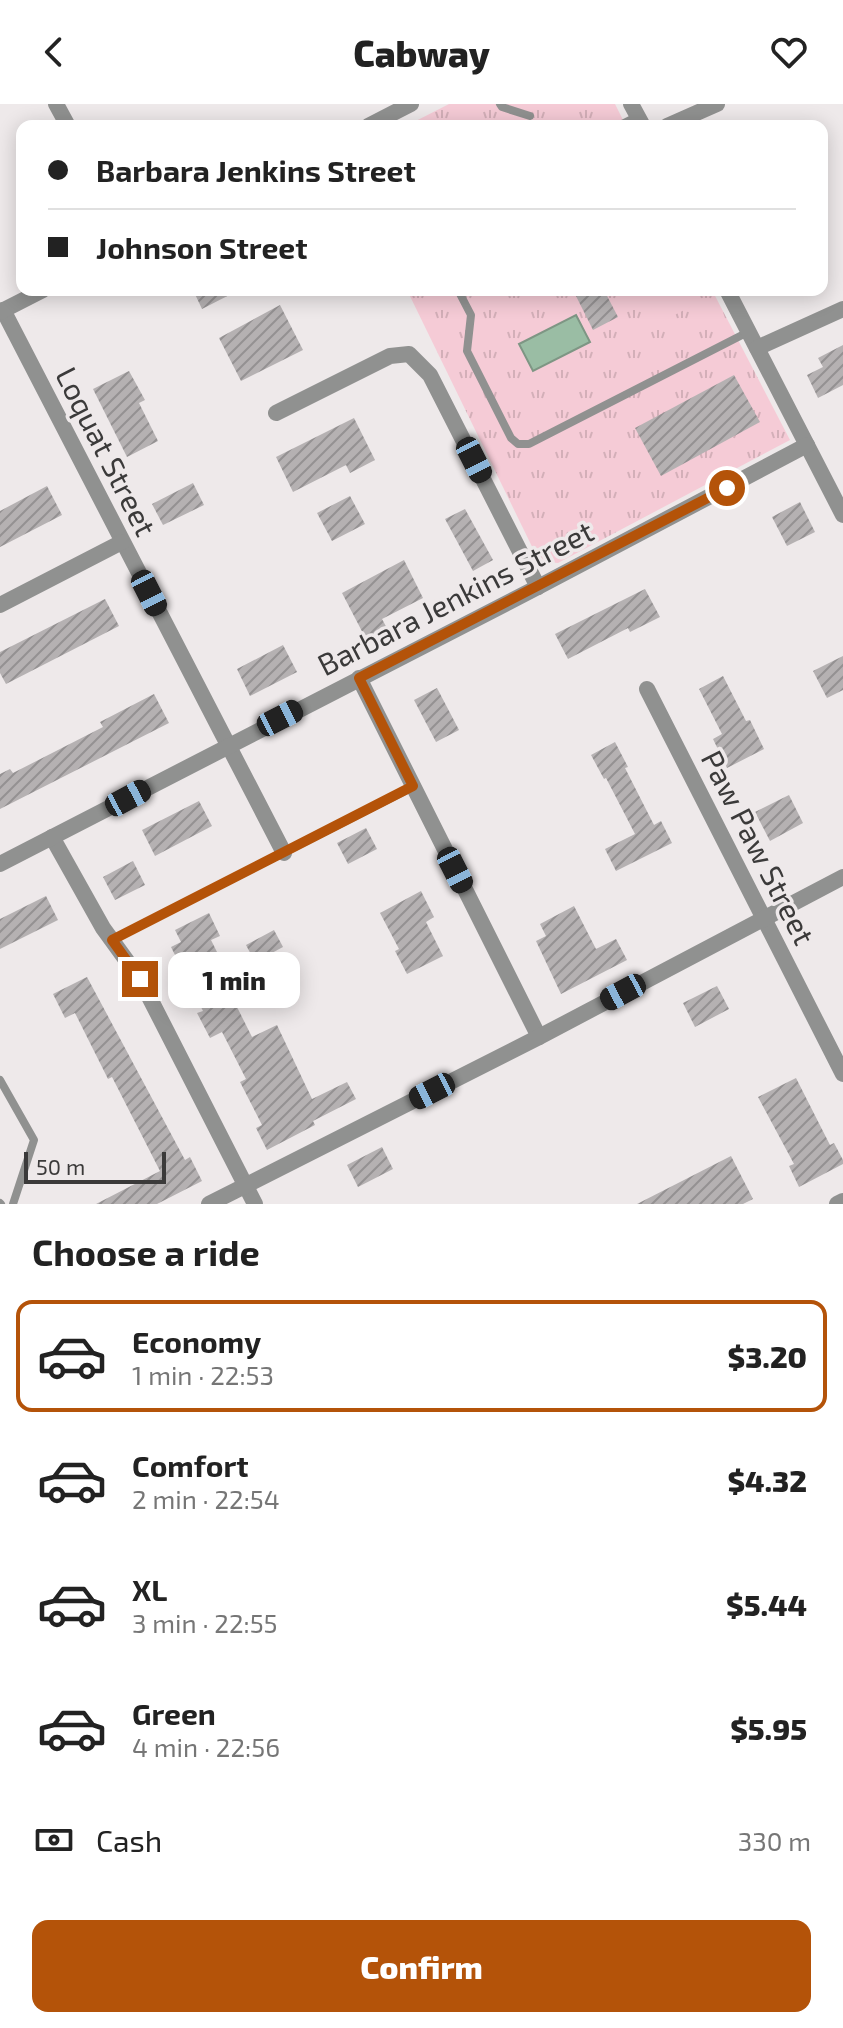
<!DOCTYPE html>
<html lang="en">
<head>
<meta charset="utf-8">
<style>
	body { margin:0; font-family:"Exo 2",sans-serif; background:#f6f6f6; color:#222; height:100vh; display:flex; flex-direction:column; font-size:30px; white-space:nowrap }
	* { box-sizing:border-box; margin:0 }
	p { font-size:26px; color:#767676 }
	.icon { flex:none; width:44px; height:44px; fill:none; stroke:currentColor; stroke-width:2; stroke-linecap:round; stroke-linejoin:round }
	.map { position:relative; height:1100px; overflow:hidden }
	.details { display:flex; flex-direction:column; background:#fff; flex:1 }
	.details>* { flex:none }
	.guide { position:absolute; left:16px; top:16px; width:812px; height:176px; border-radius:16px; box-shadow:0 4px 20px #0003; display:grid; align-content:center; height:176px; padding:0 32px; background:#fff }
	.scale { position:absolute; left:24px; bottom:20px; width:142px; box-sizing:border-box; padding-left:8px; border:4px solid #3b3a3a; border-top:0; font-size:22px; line-height:28px; white-space:nowrap; color:#3b3a3a; -webkit-text-stroke:6px #eee9ea; paint-order:stroke }
	.end { position:absolute; width:36px; height:36px; margin:-18px; border:10px solid #b45309; background:#fff; box-shadow:0 0 0 4px #fff }
	.from { border-radius:50% }
	.bubble { position:absolute; height:56px; border-radius:16px; background:#fff; box-shadow:0 4px 20px #0003; font-size:26px; font-weight:800; line-height:56px; text-align:center }
	.car { position:absolute; width:24px; height:48px; margin:-24px -12px; border-radius:10px; box-shadow:0 0 6px 2px #0007; background:linear-gradient(#222 24%,#8ab4d8 0 40%,#222 0 76%,#8ab4d8 0 86%,#222 0) }
	.guide b { display:flex; align-items:center; gap:28px; height:76px; font-size:30px }
	.guide b+b { border-top:2px solid #e0e0e0 }
	.guide i { width:20px; height:20px; background:#222 }
	ul { padding:0; list-style:none }
	li { display:flex; align-items:center; gap:24px; height:112px; margin:0 16px 12px; padding:0 16px; border:4px solid transparent; border-radius:16px }
	li div { flex:1 }
	li b { display:block; font-size:30px }
	li em { font-style:normal; font-weight:800 }
	li.on { border-color:#b45309 }
	li>.icon { width:72px; height:72px; stroke-width:1.5 }
	h2 { padding:0 32px; font-size:36px; line-height:96px }
	.pay { display:flex; align-items:center; gap:20px; height:88px; padding:0 32px; font-size:30px }
	.pay p { margin-inline-start:auto }
	.primary-button { display:flex; gap:16px; margin-top:auto; padding:16px 32px }
	.primary-button a { flex:1; height:92px; border-radius:16px; background:#b45309; color:#fff; font-size:32px; font-weight:800; line-height:92px; text-align:center }
	header { display:flex; justify-content:space-between; align-items:center; height:104px; padding:0 32px; background:#fff; font-size:36px; font-weight:800 }
	.map>svg:first-child { display:block }
	.grass { fill:url(#grass-tufts) }
	.pitch { fill:#f5cbd6 }
	.water { fill:#9abda4; stroke:#7e9684; stroke-width:2 }
	.building { fill:url(#building-hatch) }
	.lines { fill:none; stroke-linecap:round; stroke-linejoin:round }
	.lane { stroke:#909190; stroke-width:8 }
	.street { stroke:#909190; stroke-width:16 }
	.route { stroke:#b45309; stroke-width:10 }
	.labels { text-anchor:middle; dominant-baseline:central; stroke-width:7; stroke-linejoin:round; paint-order:stroke }
	.street-label { font-size:30px; fill:#3b3a3a; stroke:#eee9ea }
</style>
</head>
<body>
<header><svg class="icon" aria-label="back" viewBox="0 0 24 24"><path d="M15 5l-7 7 7 7"/></svg>Cabway<svg class="icon" aria-label="heart" viewBox="0 0 24 24"><path d="M12 20l-8-8c-3-5 5-10 8-4 3-6 11-1 8 4z"/></svg></header>
<div class="map">
<svg width="843" height="1100" viewBox="0 0 843 1100">
	<defs>
		<pattern id="grass-tufts" width="24" height="20" patternUnits="userSpaceOnUse" patternTransform="scale(2)"><rect width="24" height="20" fill="#f5cbd6"/><path d="M3 7l-1-3M5 7V3M7 7l1-3M15 17l-1-3M17 17v-4M19 17l1-3" fill="none" stroke="#d3afb8"/></pattern>
		<pattern id="building-hatch" width="6" height="6" patternUnits="userSpaceOnUse" patternTransform="scale(2)"><rect width="6" height="6" fill="#b5b1b2"/><path d="M-1 1l2-2M0 6l6-6M5 7l2-2" fill="none" stroke="#949192"/></pattern>
	</defs>
	<rect width="100%" height="100%" fill="#eee9ea"/>
	<!-- grass -->
	<g class="grass">
		<polygon points="449,0 615,0 626,22 406,22"/>
		<polygon points="407,186 712,186 790,336 558,459 539,457"/>
	</g>
	<!-- pitch -->
	<polygon class="pitch" points="642,186 691,186 698,199 659,219"/>
	<!-- water -->
	<polygon class="water" points="576,211 590,238 533,267 519,240"/>
	<!-- building -->
	<g class="building">
		<polygon points="193,186 239,186 202,205"/>
		<polygon points="573,186 604,186 618,213 593,226"/>
		<polygon points="280,201 303,246 241,277 219,234"/>
		<polygon points="843,241 843,281 818,294 807,271 823,263 818,254"/>
		<polygon points="129,267 145,296 139,299 158,337 127,353 93,285"/>
		<polygon points="734,271 760,318 661,372 635,324"/>
		<polygon points="354,314 375,356 350,369 346,361 293,388 276,353"/>
		<polygon points="193,379 204,401 163,421 152,400"/>
		<polygon points="47,382 62,411 0,443 0,407"/>
		<polygon points="350,392 365,420 332,437 317,409"/>
		<polygon points="800,398 815,428 787,442 772,413"/>
		<polygon points="465,405 493,456 473,467 445,415"/>
		<polygon points="404,456 423,494 382,515 388,526 367,537 342,489"/>
		<polygon points="645,485 660,513 630,528 628,524 568,555 555,530"/>
		<polygon points="105,495 119,522 6,580 0,569 0,548"/>
		<polygon points="283,541 297,568 250,592 237,565"/>
		<polygon points="843,552 843,586 827,594 813,567"/>
		<polygon points="723,572 746,617 750,616 764,645 727,664 713,635 722,630 699,585"/>
		<polygon points="437,584 459,626 436,638 414,596"/>
		<polygon points="154,590 169,619 0,705 0,670 10,665 13,669 103,623 100,618"/>
		<polygon points="615,638 628,663 625,664 654,721 661,717 672,739 616,767 605,745 635,730 606,674 604,675 591,651"/>
		<polygon points="789,691 803,719 770,737 755,708"/>
		<polygon points="199,697 212,722 155,752 142,726"/>
		<polygon points="366,724 377,745 348,760 337,739"/>
		<polygon points="133,757 145,781 115,796 103,773"/>
		<polygon points="421,787 434,813 426,818 443,852 407,870 395,847 399,845 380,809"/>
		<polygon points="46,792 58,816 0,845 0,815"/>
		<polygon points="574,802 596,845 616,835 627,856 561,890 536,837 546,832 540,820"/>
		<polygon points="209,809 220,832 211,836 230,874 224,877 252,933 277,921 312,995 347,978 356,995 313,1017 315,1021 267,1046 256,1024 262,1021 240,978 246,975 222,928 210,934 197,909 203,907 171,843 181,838 175,826"/>
		<polygon points="274,826 283,843 255,858 246,841"/>
		<polygon points="87,873 185,1056 190,1053 202,1077 157,1100 96,1100 160,1067 112,973 108,975 75,909 65,914 53,890"/>
		<polygon points="717,882 729,905 695,923 683,899"/>
		<polygon points="796,974 830,1041 834,1039 843,1056 843,1060 799,1083 789,1062 794,1060 758,993"/>
		<polygon points="382,1043 393,1065 358,1083 347,1061"/>
		<polygon points="731,1052 753,1095 743,1100 637,1100"/>
	</g>
	<g class="lines">
		<!-- lane -->
		<g class="lane">
			<polyline points="500,0 502,3 530,12"/>
			<polyline points="618,22 638,12"/>
			<polyline points="458,186 471,211 467,247 511,334 518,340 529,340 748,228"/>
			<polyline points="112,836 413,683"/>
			<polyline points="0,976 34,1036 13,1100"/>
			<polyline points="0,1099 1,1100"/>
		</g>
		<!-- street -->
		<g class="street">
			<polyline points="56,0 68,22"/>
			<polyline points="631,0 643,22"/>
			<polyline points="368,22 411,0"/>
			<polyline points="667,22 717,0"/>
			<polyline points="727,186 843,411"/>
			<polyline points="3,206 284,749"/>
			<polyline points="0,208 43,186"/>
			<polyline points="757,244 843,205"/>
			<polyline points="276,309 390,252 409,250 430,271 538,483"/>
			<polyline points="0,501 122,438"/>
			<polyline points="359,574 539,933"/>
			<polyline points="647,585 843,970"/>
			<polyline points="52,733 103,824 140,875 255,1100"/>
			<polyline points="0,760 538,483 807,341"/>
			<polyline points="209,1100 539,933 843,773"/>
			<polyline points="837,1100 843,1097"/>
		</g>
	</g>
	<g class="lines">
		<!-- route -->
		<polyline class="route" points="140,875 112,836 413,682 359,574 727,384"/>
	</g>
	<g class="labels">
		<!-- street labels -->
		<g class="street-label">
			<text transform="translate(107 347) rotate(63)">Loquat Street</text>
			<text transform="translate(455 493) rotate(-27)">Barbara Jenkins Street</text>
			<text transform="translate(759 743) rotate(63)">Paw Paw Street</text>
		</g>
	</g>
</svg>
<div class="scale">50 m</div>
<i class="end from" style="left:727px;top:384px"></i>
<i class="end" style="left:140px;top:875px"></i>
<div class="bubble" style="left:168px;top:848px;width:132px">1 min</div>
<i class="car" style="left:474px;top:356px;rotate:153deg"></i>
<i class="car" style="left:149px;top:489px;rotate:153deg"></i>
<i class="car" style="left:280px;top:614px;rotate:63deg"></i>
<i class="car" style="left:128px;top:694px;rotate:62deg"></i>
<i class="car" style="left:455px;top:766px;rotate:153deg"></i>
<i class="car" style="left:623px;top:888px;rotate:242deg"></i>
<i class="car" style="left:432px;top:987px;rotate:243deg"></i>
<div class="guide">
<b><i class="from"></i>Barbara Jenkins Street</b>
<b><i></i>Johnson Street</b>
</div>
</div>
<section class="details">
<h2>Choose a ride</h2>
<ul>
<li class="on"><svg class="icon" aria-label="car" viewBox="0 0 24 24"><path d="M5 17H2v-5l4-1 3-4h7l3 4 3 1v5h-3M9 17h6M6 11h13"/><circle cx="7" cy="17" r="2"/><circle cx="17" cy="17" r="2"/></svg><div><b>Economy</b><p>1 min · 22:53</p></div><em>$3.20</em></li>
<li><svg class="icon" aria-label="car" viewBox="0 0 24 24"><path d="M5 17H2v-5l4-1 3-4h7l3 4 3 1v5h-3M9 17h6M6 11h13"/><circle cx="7" cy="17" r="2"/><circle cx="17" cy="17" r="2"/></svg><div><b>Comfort</b><p>2 min · 22:54</p></div><em>$4.32</em></li>
<li><svg class="icon" aria-label="car" viewBox="0 0 24 24"><path d="M5 17H2v-5l4-1 3-4h7l3 4 3 1v5h-3M9 17h6M6 11h13"/><circle cx="7" cy="17" r="2"/><circle cx="17" cy="17" r="2"/></svg><div><b>XL</b><p>3 min · 22:55</p></div><em>$5.44</em></li>
<li><svg class="icon" aria-label="car" viewBox="0 0 24 24"><path d="M5 17H2v-5l4-1 3-4h7l3 4 3 1v5h-3M9 17h6M6 11h13"/><circle cx="7" cy="17" r="2"/><circle cx="17" cy="17" r="2"/></svg><div><b>Green</b><p>4 min · 22:56</p></div><em>$5.95</em></li>
</ul>
<div class="pay"><svg class="icon" aria-label="cash" viewBox="0 0 24 24"><path d="M3 7h18v10H3z"/><circle cx="12" cy="12" r="2"/></svg>Cash<p>330 m</p></div>
<div class="primary-button"><a>Confirm</a></div>
</section>
</body>
</html>
